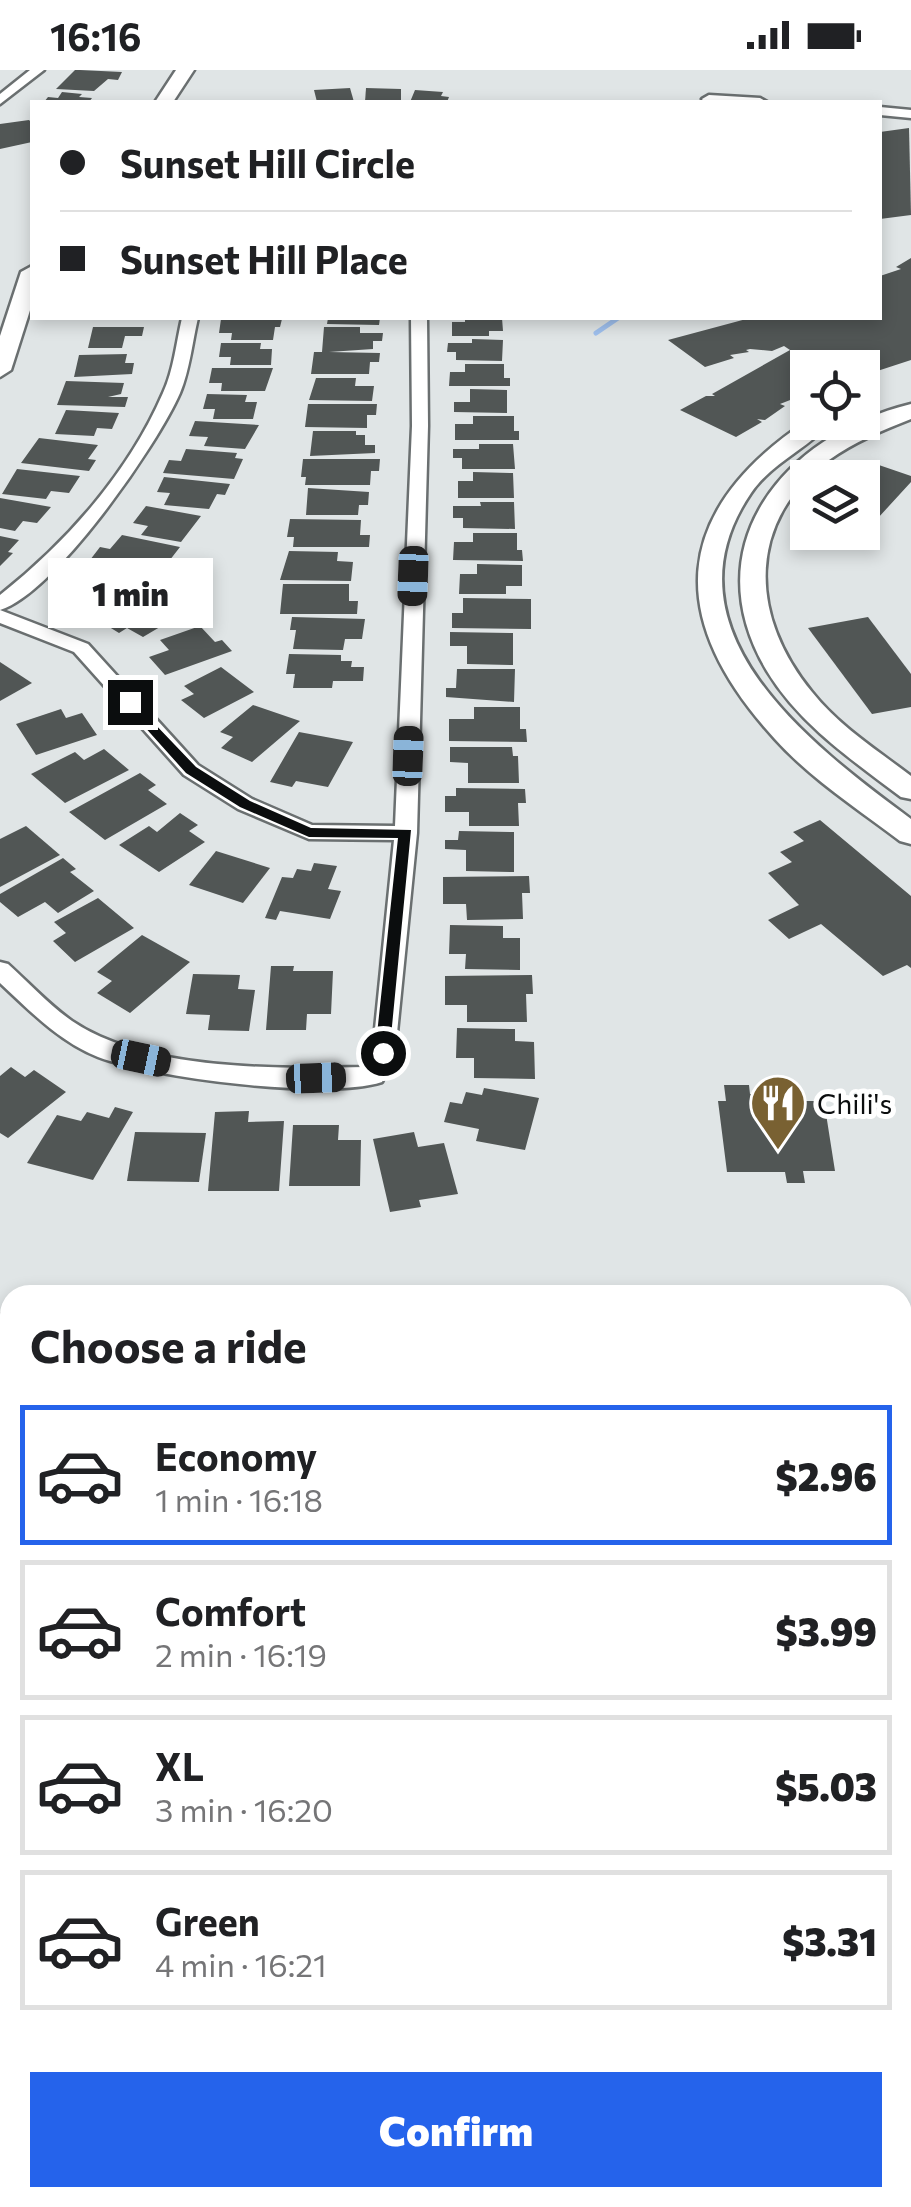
<!DOCTYPE html>
<html lang="en">
<head>
<meta charset="utf-8">
<style>
	body { margin:0; font-family:Commissioner,sans-serif; background:#f2f2f2; color:#202124; height:100vh; display:flex; flex-direction:column; font-size:38px; white-space:nowrap }
	* { box-sizing:border-box; margin:0 }
	p { font-size:32px; color:#757577 }
	.icon { flex:none; width:55px; height:55px; fill:none; stroke:currentColor; stroke-width:2; stroke-linecap:round; stroke-linejoin:round }
	.map { position:relative; flex:1; overflow:hidden }
	.sheet { position:absolute; left:0px; top:1215px; width:912px; height:922px; display:flex; flex-direction:column; background:#fff; border-radius:30px 30px 0 0; box-shadow:0 5px 15px #0003 }
	.sheet>* { flex:none }
	.top-card { position:absolute; left:30px; top:30px; width:852px; height:220px; border-radius:0px; box-shadow:0 5px 15px #0003; display:grid; align-content:center; height:220px; padding:0 30px; background:#fff }
	.controls { position:absolute; left:790px; top:280px; display:grid; gap:20px }
	.controls a { display:grid; place-items:center; width:90px; height:90px; border-radius:0px; background:#fff; box-shadow:0 5px 15px #0003; font-size:50px }
	.end { position:absolute; width:45px; height:45px; margin:-22px; border:12px solid #0b0d0e; background:#fff; box-shadow:0 0 0 5px #fff }
	.from { border-radius:50% }
	.bubble { position:absolute; height:70px; border-radius:0px; background:#fff; box-shadow:0 5px 15px #0003; font-size:32px; font-weight:800; line-height:70px; text-align:center }
	.car { position:absolute; width:30px; height:60px; margin:-30px -15px; border-radius:12px; box-shadow:0 0 8px 2px #0007; background:linear-gradient(#222 24%,#8ab4d8 0 40%,#222 0 76%,#8ab4d8 0 86%,#222 0) }
	.top-card b { display:flex; align-items:center; gap:35px; height:95px; font-size:38px }
	.top-card b+b { border-top:2px solid #e0e0e0 }
	.top-card i { width:25px; height:25px; background:#202124 }
	ul { padding:0; list-style:none }
	li { display:flex; align-items:center; gap:30px; height:140px; margin:0 20px 15px; padding:0 10px; border:5px solid #e0e0e0; border-radius:0px }
	li div { flex:1 }
	li b { display:block; font-size:38px }
	li em { font-style:normal; font-weight:800 }
	li.selected { border-color:#2563eb }
	li>.icon { width:90px; height:90px; stroke-width:1.5 }
	h2 { padding:0 30px; font-size:45px; line-height:120px }
	.cta { display:flex; gap:20px; margin-top:auto; padding:20px 30px }
	.cta a { flex:1; height:115px; border-radius:0px; background:#2563eb; color:#fff; font-size:40px; font-weight:800; line-height:115px; text-align:center }
	.status { display:flex; justify-content:space-between; align-items:center; height:70px; padding:0 50px; background:#fff; direction:ltr }
	.status svg { height:28px; fill:currentColor }
	.map>svg:first-child { display:block }
	.water { fill:#9fc0ee }
	.lines { fill:none; stroke-linecap:round; stroke-linejoin:round }
	.stream { stroke:#9fc0ee; stroke-width:5 }
	.building { fill:#515655 }
	.street-casing { stroke:#6a6f70; stroke-width:5 }
	.secondary-casing { stroke:#6a6f70; stroke-width:5 }
	.primary-casing { stroke:#c0c0c0; stroke-width:4 }
	.street { fill:#fff; fill-rule:evenodd }
	.secondary { fill:#fff; fill-rule:evenodd }
	.primary { fill:#81bed9; fill-rule:evenodd }
	.route { fill:#0b0d0e }
	.labels { text-anchor:middle; dominant-baseline:central; stroke-width:10; stroke-linejoin:round; paint-order:stroke }
	.poi-label { font-size:28px; fill:#0b0d0e; stroke:#fff; text-anchor:start }
</style>
</head>
<body>
<div class="status"><b>16:16</b><svg viewBox="0 0 49 12"><path d="M0 12V9h3v3zM5 12V6h3v6zM10 12V3h3v9zM15 12V0h3v12zM26 1h20v11H26zM47 4h2v5h-2z"/></svg></div>
<div class="map">
<svg width="911" height="2137" viewBox="0 0 911 2137">
	<rect width="100%" height="100%" fill="#e0e5e6"/>
	<!-- water -->
	<rect class="water" x="0" y="1418" width="10" height="118"/>
	<g class="lines">
		<!-- stream -->
		<polyline class="stream" points="596,263 618,248"/>
	</g>
	<!-- building -->
	<g class="building">
		<polygon points="75,0 80,0 122,2 118,10 108,9 94,21 56,19"/>
		<polygon points="350,18 354,32 317,32 314,20"/>
		<polygon points="366,18 401,19 401,31 365,32"/>
		<polygon points="415,20 443,22 441,26 449,27 447,32 410,32"/>
		<polygon points="62,22 82,24 79,27 92,28 89,32 44,32 48,27 58,28"/>
		<polygon points="29,50 32,53 32,72 0,79 0,54"/>
		<polygon points="909,58 911,145 880,149 880,62"/>
		<polygon points="911,188 911,290 862,306 862,298 808,298 808,323 780,334 785,336 765,350 757,349 762,352 736,367 680,340 706,326 715,326 712,324 790,280 784,276 772,281 750,279 746,280 749,282 730,285 734,288 705,297 668,270 750,248 880,248 880,206 901,199 896,197"/>
		<polygon points="328,248 380,248 379,255 327,254"/>
		<polygon points="465,248 502,248 503,261 489,261 489,266 452,266 452,252 465,252"/>
		<polygon points="221,249 282,249 280,257 275,257 273,270 231,270 232,263 219,263"/>
		<polygon points="93,257 144,257 142,266 125,266 122,278 88,278"/>
		<polygon points="324,257 360,257 360,263 383,263 382,271 373,271 373,279 329,282 380,283 379,292 370,292 369,304 311,304 314,282 322,282"/>
		<polygon points="472,269 503,270 502,291 456,290 456,282 447,282 448,273 472,273"/>
		<polygon points="221,273 261,273 260,279 272,279 271,295 230,295 231,287 219,287"/>
		<polygon points="127,284 125,293 134,293 132,304 74,307 79,285"/>
		<polygon points="465,294 504,294 504,308 510,308 510,316 449,316 450,302 465,302"/>
		<polygon points="212,298 273,298 265,321 221,321 222,313 209,313"/>
		<polygon points="316,308 356,308 355,316 374,316 372,331 309,330"/>
		<polygon points="66,311 124,313 121,324 108,327 128,327 125,337 57,335"/>
		<polygon points="470,319 507,320 507,343 454,342 454,332 470,332"/>
		<polygon points="207,324 247,325 245,332 257,332 253,349 213,349 215,339 203,339"/>
		<polygon points="308,334 377,334 376,345 367,345 367,358 305,357"/>
		<polygon points="66,340 119,343 112,359 97,358 94,366 55,364"/>
		<polygon points="473,346 514,346 514,361 519,361 519,370 455,370 455,354 473,354"/>
		<polygon points="195,351 259,355 245,379 204,376 208,367 189,366"/>
		<polygon points="313,361 356,361 356,365 365,365 365,375 375,375 375,383 310,386"/>
		<polygon points="39,368 98,375 88,389 96,390 89,401 21,393"/>
		<polygon points="479,374 513,374 515,399 462,399 462,388 453,388 453,379 479,379"/>
		<polygon points="186,379 237,383 235,388 243,389 234,409 163,403 169,390 181,391"/>
		<polygon points="303,389 380,389 379,401 371,401 370,415 305,415 306,407 301,407"/>
		<polygon points="873,393 911,406 911,412 867,460 862,459 862,408 857,408"/>
		<polygon points="17,399 80,406 69,423 51,421 46,429 2,424"/>
		<polygon points="473,402 513,403 514,428 458,428 458,411 473,411"/>
		<polygon points="164,407 230,414 225,425 217,424 209,439 164,435 170,423 157,422"/>
		<polygon points="308,418 369,422 368,435 359,435 358,445 306,445"/>
		<polygon points="0,428 51,437 37,453 23,451 15,461 0,458"/>
		<polygon points="480,432 514,432 515,459 463,458 463,448 453,448 453,436 481,436"/>
		<polygon points="146,436 201,446 181,472 141,465 148,456 133,453"/>
		<polygon points="290,449 361,450 360,465 370,465 369,477 293,477 294,467 287,467"/>
		<polygon points="473,463 517,463 517,480 522,480 523,491 453,490 454,472 473,472"/>
		<polygon points="122,465 180,477 159,504 90,490 100,477 110,479"/>
		<polygon points="0,466 19,470 8,482 13,483 0,496"/>
		<polygon points="289,481 338,482 337,491 353,492 351,511 280,510"/>
		<polygon points="477,494 522,495 522,516 506,516 506,524 459,524 460,504 477,504"/>
		<polygon points="83,503 127,516 93,548 68,540 78,530 59,524"/>
		<polygon points="283,514 349,514 349,531 358,531 357,544 280,544"/>
		<polygon points="151,521 187,541 143,567 127,558 119,563 106,555 128,543 121,538"/>
		<polygon points="463,528 531,529 531,559 452,558 452,543 463,543"/>
		<polygon points="292,547 365,549 362,569 345,569 343,580 293,579 296,560 290,560"/>
		<polygon points="868,547 911,604 911,637 872,644 808,558"/>
		<polygon points="200,556 215,572 222,570 232,581 165,605 149,587 169,580 160,570"/>
		<polygon points="450,562 513,563 513,595 467,594 467,576 450,576"/>
		<polygon points="289,584 341,585 341,591 352,591 351,597 364,597 363,611 333,611 332,618 293,618 295,604 286,604"/>
		<polygon points="0,592 32,613 0,631"/>
		<polygon points="221,597 254,622 204,648 181,630 194,624 184,616"/>
		<polygon points="457,599 515,599 514,632 446,627 446,618 456,618"/>
		<polygon points="253,635 300,651 252,692 221,678 233,667 220,662"/>
		<polygon points="474,637 520,637 520,659 526,659 527,672 449,671 449,649 474,649"/>
		<polygon points="61,639 66,648 82,643 97,665 36,685 16,654"/>
		<polygon points="299,662 353,672 328,717 296,711 292,717 270,712"/>
		<polygon points="450,677 512,677 513,686 518,686 519,713 468,713 468,693 450,692"/>
		<polygon points="104,679 129,700 65,733 31,704 75,682 84,690"/>
		<polygon points="140,703 156,715 148,720 167,734 105,770 69,742"/>
		<polygon points="456,718 525,719 526,733 518,733 519,756 469,756 469,742 445,742 445,726 456,726"/>
		<polygon points="180,743 198,755 189,761 205,772 159,802 119,775 149,756 157,762"/>
		<polygon points="820,750 911,826 911,898 907,895 883,906 821,854 789,869 768,850 799,835 768,803 792,792 780,782 804,771 793,762"/>
		<polygon points="26,756 60,785 0,817 0,769"/>
		<polygon points="459,761 514,762 514,802 466,801 466,780 445,779 445,770 458,770"/>
		<polygon points="216,781 270,798 243,833 189,815"/>
		<polygon points="63,788 76,799 70,802 94,821 58,843 45,832 18,847 0,832 0,824"/>
		<polygon points="314,793 337,796 328,819 341,821 330,849 280,841 276,850 265,848 282,807 293,808 297,799 311,801"/>
		<polygon points="529,806 530,823 522,823 523,849 467,850 466,834 443,834 443,807"/>
		<polygon points="98,828 134,858 75,892 53,871 66,863 54,852"/>
		<polygon points="450,855 503,856 503,868 520,868 520,900 465,899 466,884 449,884"/>
		<polygon points="142,865 190,892 130,943 97,923 112,911 97,902"/>
		<polygon points="271,896 294,896 293,901 333,901 331,944 307,944 306,960 266,960"/>
		<polygon points="193,904 240,905 238,919 255,920 249,961 208,960 210,945 186,944"/>
		<polygon points="532,905 533,924 526,924 527,952 467,952 467,935 445,935 445,906"/>
		<polygon points="457,958 515,959 515,971 534,972 535,1009 474,1008 474,988 456,988"/>
		<polygon points="11,997 25,1007 34,1000 66,1022 8,1068 0,1063 0,1006"/>
		<polygon points="724,1015 749,1015 750,1024 793,1024 794,1031 824,1031 835,1101 803,1101 805,1113 787,1113 785,1102 727,1102 718,1031 726,1031"/>
		<polygon points="484,1018 539,1028 525,1080 476,1071 479,1059 444,1052 450,1032 462,1034 466,1022 482,1025"/>
		<polygon points="115,1037 133,1042 93,1110 27,1093 57,1045 81,1051 87,1042 109,1048"/>
		<polygon points="249,1041 248,1052 284,1051 279,1121 208,1121 215,1042"/>
		<polygon points="293,1055 339,1055 338,1070 361,1070 360,1116 289,1116"/>
		<polygon points="135,1062 206,1063 199,1112 127,1111"/>
		<polygon points="414,1062 418,1077 444,1073 458,1124 419,1130 421,1137 390,1142 373,1069"/>
		<polygon points="903,1846 911,1872 911,2137 341,2137 364,2128 902,2128"/>
		<polygon points="10,2061 10,2128 283,2128 284,2137 0,2137 0,2062"/>
	</g>
	<g class="lines">
		<!-- street casing -->
		<g class="street-casing">
			<g id="street">
				<polygon points="30,0 44,0 0,34 0,24"/>
				<polygon points="709,25 760,28 767,32 704,32 702,29"/>
				<polygon points="880,37 911,40 911,48 880,45"/>
				<path d="M182 248H198C192 273 190 299 180 323 157 376 54 524 0 540V525C67 472 129 402 163 323 174 299 176 273 182 248Z"/>
				<path d="M411 248H427L428 356 417 763 395 983 382 1012C326 1030 154 1008 98 987 60 972 30 941 0 913V892L8 894C29 913 49 935 72 951 146 1001 277 999 365 997L375 959 394 770 309 769 238 739 184 705 74 582 0 553V540L88 574 198 695 252 729 312 755 395 756 412 356Z"/>
			</g>
		</g>
		<!-- secondary casing -->
		<g class="secondary-casing">
			<g id="secondary">
				<polygon points="176,0 194,0 173,32 155,32"/>
				<polygon points="32,196 32,234 11,300 0,307 0,266 21,202"/>
				<path d="M911 334V349C883 360 854 372 829 390 746 451 749 546 812 622 839 656 877 680 911 706V729L901 727C852 690 799 654 767 601 692 475 785 365 911 334Z"/>
				<path d="M808 350 831 352C808 379 772 392 751 423 657 561 814 677 911 749V774L900 771C858 739 811 709 775 669 665 549 670 442 808 350Z"/>
			</g>
		</g>
		<!-- primary casing -->
		<g class="primary-casing">
			<g id="primary">
				<rect x="0" y="1244" width="10" height="34"/>
				<polygon points="902,1247 911,1248 911,1282 902,1281"/>
				<rect x="0" y="1305" width="10" height="36"/>
				<polygon points="902,1315 911,1315 911,1386 902,1385"/>
			</g>
		</g>
		<!-- street -->
		<use href="#street" class="street"/>
		<!-- secondary -->
		<use href="#secondary" class="secondary"/>
		<!-- primary -->
		<use href="#primary" class="primary"/>
	</g>
	<!-- route -->
	<polygon class="route" points="130,628 196,697 250,731 311,758 411,760 389,987 383,988 375,983 398,768 309,767 240,737 186,703 125,635 125,629"/>
	<!-- icons -->
	<defs>
		<g id="restaurant-pin" transform="scale(2.875)"><path d="M0 17L-7.5 6A9.5 9.5 0 1 1 7.5 6Z" fill="#796132" stroke="#fff"/><path d="M-5-6h1v4h1v-4h1v4h1v-4h1v5L-1.5 .5V6h-2V.5L-5-1ZM5-6V6H3V1.5H1.5Q1.5-4 5-6Z" fill="#fff"/></g>
	</defs>
	<g fill-rule="evenodd">
		<use href="#restaurant-pin" x="778" y="1033"/>
	</g>
	<g class="labels">
		<!-- poi labels -->
		<g class="poi-label">
			<text x="817" y="1033">Chili's</text>
		</g>
	</g>
</svg>
<div class="controls">
<a><svg class="icon" aria-label="locate" viewBox="0 0 24 24"><circle cx="12" cy="12" r="6"/><path d="M12 2v4M12 18v4M2 12h4M18 12h4"/></svg></a>
<a><svg class="icon" aria-label="layers" viewBox="0 0 24 24"><path d="M12 4l9 5-9 5-9-5zM3 14l9 5 9-5"/></svg></a>
</div>
<i class="end from" style="left:383px;top:983px"></i>
<i class="end" style="left:130px;top:632px"></i>
<div class="bubble" style="left:48px;top:488px;width:165px">1 min</div>
<i class="car" style="left:413px;top:506px;rotate:182deg"></i>
<i class="car" style="left:408px;top:686px;rotate:2deg"></i>
<i class="car" style="left:141px;top:988px;rotate:102deg"></i>
<i class="car" style="left:316px;top:1008px;rotate:88deg"></i>
<div class="top-card">
<b><i class="from"></i>Sunset Hill Circle</b>
<b><i></i>Sunset Hill Place</b>
</div>
<section class="sheet">
<h2>Choose a ride</h2>
<ul>
<li class="selected"><svg class="icon" aria-label="car" viewBox="0 0 24 24"><path d="M5 17H2v-5l4-1 3-4h7l3 4 3 1v5h-3M9 17h6M6 11h13"/><circle cx="7" cy="17" r="2"/><circle cx="17" cy="17" r="2"/></svg><div><b>Economy</b><p>1 min · 16:18</p></div><em>$2.96</em></li>
<li><svg class="icon" aria-label="car" viewBox="0 0 24 24"><path d="M5 17H2v-5l4-1 3-4h7l3 4 3 1v5h-3M9 17h6M6 11h13"/><circle cx="7" cy="17" r="2"/><circle cx="17" cy="17" r="2"/></svg><div><b>Comfort</b><p>2 min · 16:19</p></div><em>$3.99</em></li>
<li><svg class="icon" aria-label="car" viewBox="0 0 24 24"><path d="M5 17H2v-5l4-1 3-4h7l3 4 3 1v5h-3M9 17h6M6 11h13"/><circle cx="7" cy="17" r="2"/><circle cx="17" cy="17" r="2"/></svg><div><b>XL</b><p>3 min · 16:20</p></div><em>$5.03</em></li>
<li><svg class="icon" aria-label="car" viewBox="0 0 24 24"><path d="M5 17H2v-5l4-1 3-4h7l3 4 3 1v5h-3M9 17h6M6 11h13"/><circle cx="7" cy="17" r="2"/><circle cx="17" cy="17" r="2"/></svg><div><b>Green</b><p>4 min · 16:21</p></div><em>$3.31</em></li>
</ul>
<div class="cta"><a>Confirm</a></div>
</section>
</div>
</body>
</html>
